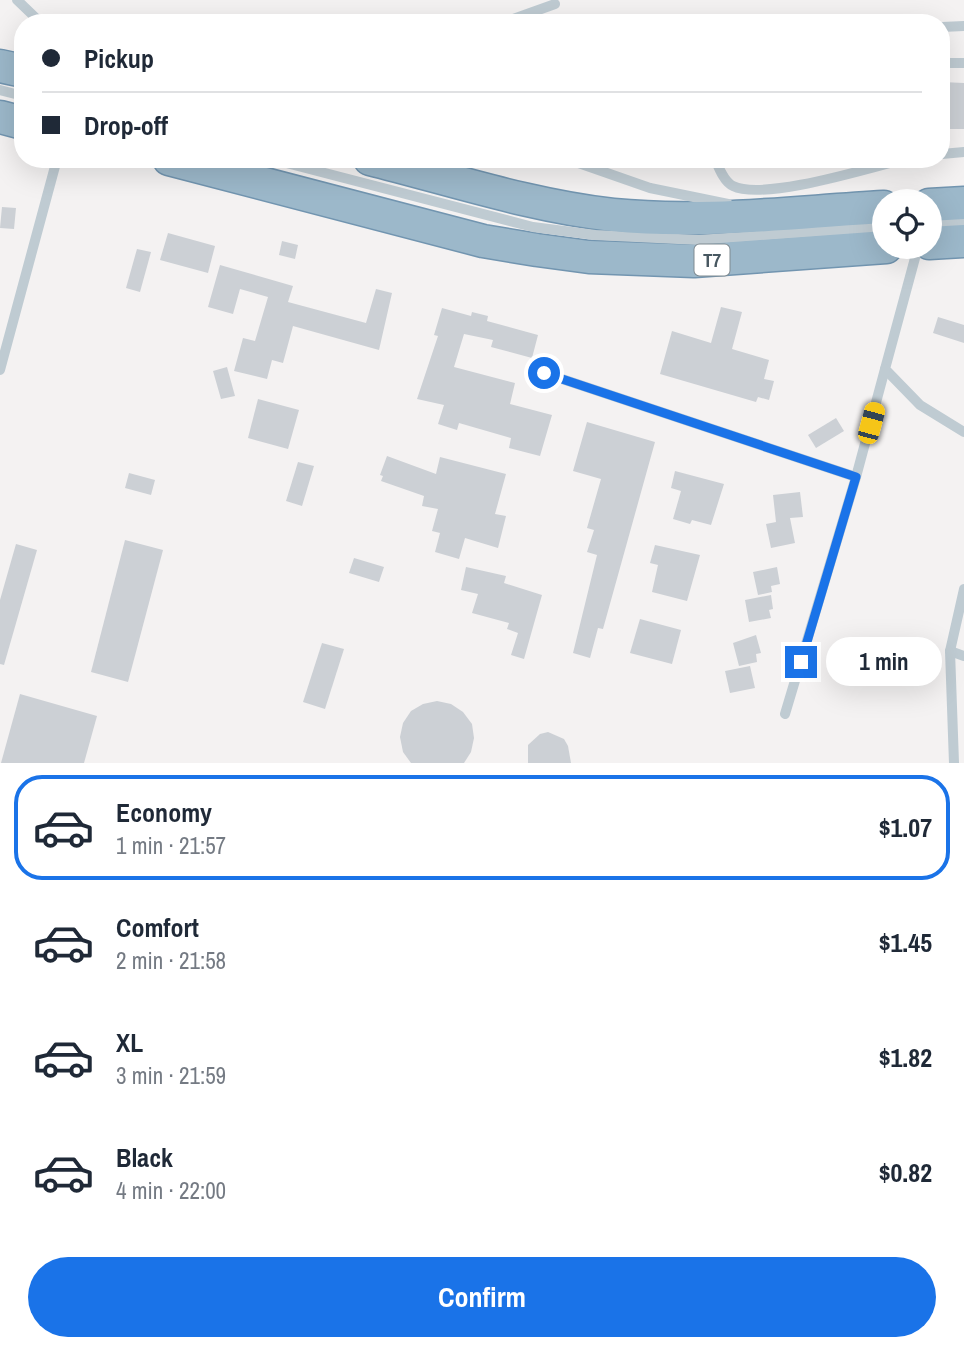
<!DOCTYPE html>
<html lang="en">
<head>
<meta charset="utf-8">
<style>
	body { margin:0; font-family:"Archivo Narrow",sans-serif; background:#f6f6f7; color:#1f2937; height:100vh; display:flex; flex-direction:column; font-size:26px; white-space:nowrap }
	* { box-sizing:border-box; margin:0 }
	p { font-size:23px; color:#747a83 }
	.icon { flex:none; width:38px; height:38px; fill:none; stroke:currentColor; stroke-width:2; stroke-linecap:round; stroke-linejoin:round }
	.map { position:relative; height:763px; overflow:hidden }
	.panel { display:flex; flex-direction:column; background:#fff; flex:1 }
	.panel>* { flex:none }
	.guide { position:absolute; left:14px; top:14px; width:936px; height:154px; border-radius:28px; box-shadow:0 7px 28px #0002; display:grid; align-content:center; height:154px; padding:0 28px; background:#fff }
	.tools { position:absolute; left:872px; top:189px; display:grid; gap:14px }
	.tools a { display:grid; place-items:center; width:70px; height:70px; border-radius:50%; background:#fff; box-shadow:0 7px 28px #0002; font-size:35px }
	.end { position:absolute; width:32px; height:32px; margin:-16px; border:9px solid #1a73e8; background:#fff; box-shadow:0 0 0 4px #fff }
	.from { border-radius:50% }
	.bubble { position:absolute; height:49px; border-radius:24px; background:#fff; box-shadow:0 7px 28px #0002; font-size:23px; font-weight:700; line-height:49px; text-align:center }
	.car { position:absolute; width:21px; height:42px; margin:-21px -10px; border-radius:9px; box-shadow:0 0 5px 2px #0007; background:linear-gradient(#f5c518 24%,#345 0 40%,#f5c518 0 76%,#345 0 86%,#f5c518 0) }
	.guide b { display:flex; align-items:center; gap:24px; height:66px; font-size:26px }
	.guide b+b { border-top:2px solid #e0e1e3 }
	.guide i { width:18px; height:18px; background:#1f2937 }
	ul { padding:12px 0 0; list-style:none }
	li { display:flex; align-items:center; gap:21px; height:105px; margin:0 14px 10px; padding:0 14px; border:4px solid transparent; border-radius:28px }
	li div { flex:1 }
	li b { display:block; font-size:26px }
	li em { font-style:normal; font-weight:700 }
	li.current { border-color:#1a73e8 }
	li>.icon { width:63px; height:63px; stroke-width:1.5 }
	.button { display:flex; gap:14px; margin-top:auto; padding:14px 28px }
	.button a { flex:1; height:80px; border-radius:42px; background:#1a73e8; color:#fff; font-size:28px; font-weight:700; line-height:80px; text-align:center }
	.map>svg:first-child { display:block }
	.building { fill:#ccd0d5 }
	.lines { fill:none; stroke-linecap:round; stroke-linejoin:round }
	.trunk-casing { stroke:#7295b0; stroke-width:35 }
	.service { stroke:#bfcbd2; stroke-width:10 }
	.trunk { stroke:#9cb8ca; stroke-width:32 }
	.route { stroke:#1a73e8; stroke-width:9 }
	.labels { text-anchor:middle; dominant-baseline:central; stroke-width:7; stroke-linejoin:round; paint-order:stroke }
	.shield { fill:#fff; stroke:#7f8a90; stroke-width:2 }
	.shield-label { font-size:19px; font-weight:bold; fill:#485861 }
</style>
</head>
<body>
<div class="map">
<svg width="964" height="763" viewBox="0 0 964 763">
	<rect width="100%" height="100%" fill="#f4f2f2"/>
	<!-- building -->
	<g class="building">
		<polygon points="942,82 964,83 964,129 942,129"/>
		<polygon points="2,207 16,208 14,229 0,228"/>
		<polygon points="168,233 215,246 208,273 160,260"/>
		<polygon points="282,241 298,245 295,259 279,255"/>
		<polygon points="137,249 151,252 140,292 126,288"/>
		<polygon points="220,265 293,286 288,302 366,323 376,289 392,293 379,350 293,326 283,363 272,360 267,379 234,371 243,338 255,341 268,297 240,289 233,314 208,307"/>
		<polygon points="721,307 742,312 732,349 769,360 764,379 774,381 769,400 758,397 756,402 660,374 672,331 711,343"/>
		<polygon points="442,308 471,316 472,312 488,316 487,321 538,335 532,358 491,347 493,340 464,334 454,367 515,383 510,404 552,415 540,456 509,448 511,438 459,423 457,430 438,424 444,405 417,399 438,336 434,335"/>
		<polygon points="938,317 964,325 964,343 933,333"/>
		<polygon points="227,367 235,396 221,399 213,371"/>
		<polygon points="258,399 299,410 288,449 248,438"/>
		<polygon points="836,418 844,431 816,448 808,435"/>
		<polygon points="587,422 655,442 603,629 598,628 590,658 573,653 597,555 587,552 594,530 587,528 601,479 573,471"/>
		<polygon points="387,456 436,474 440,457 506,474 495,514 506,516 498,548 465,538 459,559 435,552 440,533 432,531 438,509 422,506 424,496 381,481 383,476 380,475"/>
		<polygon points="298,462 314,466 302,506 286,501"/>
		<polygon points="675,471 724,484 711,525 692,520 690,524 673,519 681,491 671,488"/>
		<polygon points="129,473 155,480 151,495 125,488"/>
		<polygon points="800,492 803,517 790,518 795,543 771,548 766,524 776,522 773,495"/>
		<polygon points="125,540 163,550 128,682 91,672"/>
		<polygon points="16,544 37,550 4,665 0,664 0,600"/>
		<polygon points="655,545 700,555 687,601 652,592 658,565 650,563"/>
		<polygon points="354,558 384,567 379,582 349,573"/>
		<polygon points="466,567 506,576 504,583 542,595 524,659 511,655 518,633 507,629 509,623 472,613 478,594 461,590"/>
		<polygon points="777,567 780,584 771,586 772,592 758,595 753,572"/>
		<polygon points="771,595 773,609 769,610 771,618 749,622 745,600"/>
		<polygon points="640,619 681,630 672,664 630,653"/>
		<polygon points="756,635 761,653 756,654 757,662 739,666 733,643"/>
		<polygon points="322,643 344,649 325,709 303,702"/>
		<polygon points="750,666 755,688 730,693 725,671"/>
		<polygon points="20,694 97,716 84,763 1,763"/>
		<polygon points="437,701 451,704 463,712 472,724 474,738 471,752 464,763 411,763 403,752 400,737 403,723 411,711 423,704"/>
		<polygon points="548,732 564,739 568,746 571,763 528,763 528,745 540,734"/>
	</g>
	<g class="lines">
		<!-- trunk casing -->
		<g class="trunk-casing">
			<g id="trunk">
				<polyline points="0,66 23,71"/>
				<polyline points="0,117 23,123"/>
				<polyline points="169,159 483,241 537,250 589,257 694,261 886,247"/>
				<path d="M370 159C450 179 531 206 613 215 703 224 794 212 884 207"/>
				<polyline points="929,205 964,203"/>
				<polyline points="929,243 964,241"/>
			</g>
		</g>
		<!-- service -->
		<g class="service">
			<polyline points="17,0 41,23"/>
			<polyline points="502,23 555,4"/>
			<polyline points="942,27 964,26"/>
			<polyline points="942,63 964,63"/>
			<polyline points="0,90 23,96"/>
			<polyline points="942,154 964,152"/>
			<polyline points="271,159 533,227 595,235 699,240 884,227"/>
			<polyline points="567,159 650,188 728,204"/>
			<path d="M715 159C719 168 724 182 733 186 764 201 869 168 905 159"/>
			<polyline points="929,224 964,221"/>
			<polyline points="918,247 885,369 920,405 964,432"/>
			<polyline points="0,370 57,159"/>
			<polyline points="544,373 856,477"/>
			<polyline points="950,651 964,656"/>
			<polyline points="785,714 856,477 885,369"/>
			<polyline points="954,763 950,651 964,589"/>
		</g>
		<!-- trunk -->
		<use href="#trunk" class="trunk"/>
	</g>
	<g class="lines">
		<!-- route -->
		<polyline class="route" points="544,373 856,477 801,662"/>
	</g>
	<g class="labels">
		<!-- shield labels -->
		<rect class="shield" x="694.5" y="244.5" width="35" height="31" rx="5"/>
		<g class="shield-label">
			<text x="712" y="260">T7</text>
		</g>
	</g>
</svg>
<div class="tools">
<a><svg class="icon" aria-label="locate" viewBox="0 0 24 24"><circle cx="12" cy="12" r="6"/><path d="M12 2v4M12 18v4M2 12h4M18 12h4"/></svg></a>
</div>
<i class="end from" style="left:544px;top:373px"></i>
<i class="end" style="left:801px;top:662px"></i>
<div class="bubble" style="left:826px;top:637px;width:116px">1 min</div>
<i class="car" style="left:871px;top:423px;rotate:15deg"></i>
<div class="guide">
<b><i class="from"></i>Pickup</b>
<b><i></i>Drop-off</b>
</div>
</div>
<section class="panel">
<ul>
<li class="current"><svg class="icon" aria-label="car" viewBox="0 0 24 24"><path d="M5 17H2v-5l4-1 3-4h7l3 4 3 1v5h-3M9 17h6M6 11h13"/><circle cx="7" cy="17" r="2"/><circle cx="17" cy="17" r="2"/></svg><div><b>Economy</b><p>1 min · 21:57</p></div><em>$1.07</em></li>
<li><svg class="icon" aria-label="car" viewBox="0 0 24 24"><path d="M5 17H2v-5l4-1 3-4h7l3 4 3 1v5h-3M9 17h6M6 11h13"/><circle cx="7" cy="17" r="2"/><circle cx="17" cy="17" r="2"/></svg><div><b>Comfort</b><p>2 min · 21:58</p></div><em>$1.45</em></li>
<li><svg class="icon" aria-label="car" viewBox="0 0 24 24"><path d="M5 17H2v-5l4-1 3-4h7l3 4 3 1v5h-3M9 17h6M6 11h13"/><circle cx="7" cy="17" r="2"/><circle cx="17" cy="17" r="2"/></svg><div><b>XL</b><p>3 min · 21:59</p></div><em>$1.82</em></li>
<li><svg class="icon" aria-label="car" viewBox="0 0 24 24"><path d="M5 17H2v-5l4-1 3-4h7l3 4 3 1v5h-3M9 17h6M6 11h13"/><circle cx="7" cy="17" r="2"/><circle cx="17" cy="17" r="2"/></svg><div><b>Black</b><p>4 min · 22:00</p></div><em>$0.82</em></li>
</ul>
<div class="button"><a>Confirm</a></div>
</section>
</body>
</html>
